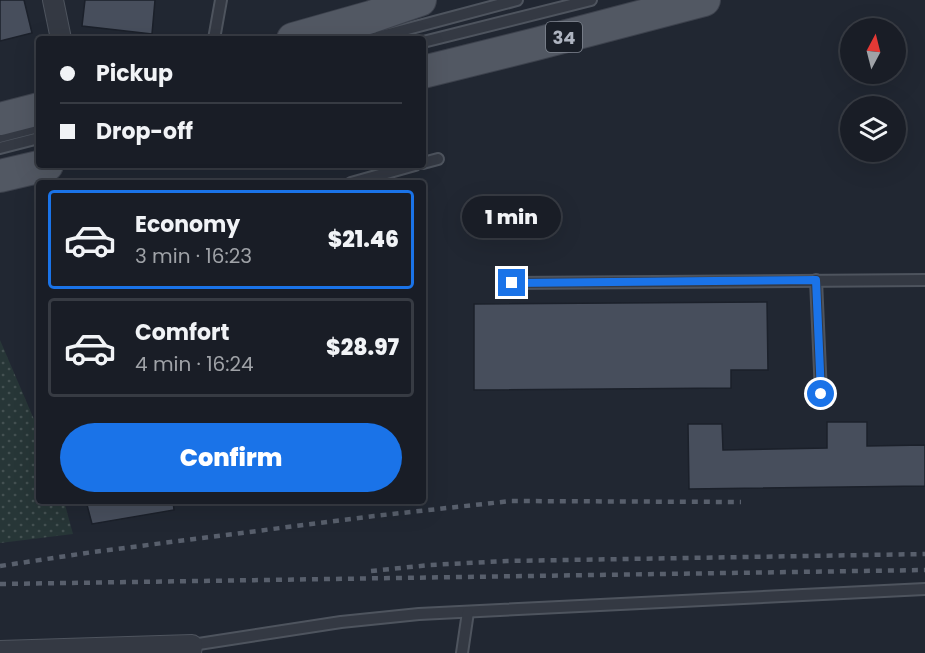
<!DOCTYPE html>
<html lang="en">
<head>
<meta charset="utf-8">
<style>
	body { margin:0; font-family:Poppins,sans-serif; background:#262a32; color:#f1f3f6; height:100vh; display:flex; flex-direction:column; font-size:22px; white-space:nowrap }
	* { box-sizing:border-box; margin:0 }
	p { font-size:20px; color:#9fa2a7 }
	.icon { flex:none; width:33px; height:33px; fill:none; stroke:currentColor; stroke-width:2; stroke-linecap:round; stroke-linejoin:round }
	.map { position:relative; flex:1; overflow:hidden }
	.details { position:absolute; left:36px; top:180px; width:390px; height:324px; display:flex; flex-direction:column; background:#191d26; border-radius:6px; box-shadow:0 6px 24px #0002,0 0 0 2px #373b43 }
	.details>* { flex:none }
	.top-card { position:absolute; left:36px; top:36px; width:390px; height:132px; border-radius:6px; box-shadow:0 6px 24px #0002,0 0 0 2px #373b43; display:grid; align-content:center; height:132px; padding:0 24px; background:#191d26 }
	.needle { width:39px; rotate:7deg }
	.fabs { position:absolute; left:840px; top:18px; display:grid; gap:12px }
	.fabs a { display:grid; place-items:center; width:66px; height:66px; border-radius:50%; background:#191d26; box-shadow:0 6px 24px #0002,0 0 0 2px #373b43; font-size:30px }
	.end { position:absolute; width:27px; height:27px; margin:-14px; border:8px solid #1a73e8; background:#fff; box-shadow:0 0 0 3px #fff }
	.from { border-radius:50% }
	.bubble { position:absolute; height:42px; border-radius:21px; background:#191d26; box-shadow:0 6px 24px #0002,0 0 0 2px #373b43; font-size:20px; font-weight:800; line-height:42px; text-align:center }
	.top-card b { display:flex; align-items:center; gap:21px; height:57px; font-size:22px }
	.top-card b+b { border-top:2px solid #373b43 }
	.top-card i { width:15px; height:15px; background:#f1f3f6 }
	ul { padding:10px 0 0; list-style:none }
	li { display:flex; align-items:center; gap:18px; height:99px; margin:0 12px 9px; padding:0 12px; border:3px solid #373b43; border-radius:6px }
	li div { flex:1 }
	li b { display:block; font-size:22px }
	li em { font-style:normal; font-weight:800 }
	li.on { border-color:#1a73e8 }
	li>.icon { width:54px; height:54px; stroke-width:1.5 }
	.cta { display:flex; gap:12px; margin-top:auto; padding:12px 24px }
	.cta a { flex:1; height:69px; border-radius:36px; background:#1a73e8; color:#fff; font-size:24px; font-weight:800; line-height:69px; text-align:center }
	.map>svg:first-child { display:block }
	.grass { fill:url(#grass-dots) }
	.building { fill:#474e5c; stroke:#1b202a; stroke-width:1.5 }
	.lines { fill:none; stroke-linecap:round; stroke-linejoin:round }
	.service-casing { stroke:#4e545e; stroke-width:14 }
	.minor-casing { stroke:#4e545e; stroke-width:22 }
	.primary-casing { stroke:#3d424d; stroke-width:34 }
	.service { stroke:#343943; stroke-width:10 }
	.minor { stroke:#343943; stroke-width:20 }
	.primary { stroke:#525863; stroke-width:32 }
	.rail { stroke:#585f6c; stroke-width:4.5; stroke-dasharray:6 6; stroke-linecap:butt }
	.route { stroke:#1a73e8; stroke-width:8 }
	.labels { text-anchor:middle; dominant-baseline:central; stroke-width:4.5; stroke-linejoin:round; paint-order:stroke }
	.shield { fill:#191e27; stroke:#818792; stroke-width:1.5 }
	.shield-label { font-size:18px; font-weight:bold; fill:#aeb4c0 }
</style>
</head>
<body>
<div class="map">
<svg width="925" height="653" viewBox="0 0 925 653">
	<defs>
		<pattern id="grass-dots" width="8" height="8" patternUnits="userSpaceOnUse" patternTransform="scale(1.5)"><rect width="8" height="8" fill="#273637"/><path d="M2 2h.1M6 6h.1" fill="none" stroke="#445152" stroke-width="1.8" stroke-linecap="round"/></pattern>
	</defs>
	<rect width="100%" height="100%" fill="#212732"/>
	<!-- grass -->
	<polygon class="grass" points="0,340 39,431 39,501 64,501 73,534 0,543"/>
	<!-- building -->
	<g class="building">
		<polygon points="0,0 24,0 32,33 0,41"/>
		<polygon points="85,0 155,0 152,34 82,26"/>
		<polygon points="767,302 768,370 731,370 731,388 474,390 474,304"/>
		<polygon points="827,422 867,422 867,446 925,445 925,486 689,489 688,424 722,424 723,450 827,448"/>
		<polygon points="86,501 173,501 174,510 92,524"/>
	</g>
	<g class="lines">
		<!-- service casing -->
		<g class="service-casing">
			<g id="service">
				<polyline points="214,39 221,0"/>
				<polyline points="370,39 517,0"/>
				<polyline points="423,42 591,0"/>
				<polyline points="0,137 39,127"/>
				<polyline points="0,148 39,138"/>
				<polyline points="423,163 438,159"/>
				<polyline points="351,183 415,165"/>
				<polyline points="816,280 821,394"/>
				<polyline points="511,283 925,280"/>
				<polyline points="192,645 341,622 419,614 925,589"/>
				<polyline points="462,653 468,612"/>
			</g>
		</g>
		<!-- minor casing -->
		<g class="minor-casing">
			<g id="minor">
				<polyline points="53,0 61,39"/>
				<polyline points="0,651 192,645 191,653"/>
			</g>
		</g>
		<!-- primary casing -->
		<g class="primary-casing">
			<g id="primary">
				<polyline points="293,39 371,17 420,0"/>
				<polyline points="423,72 536,44 704,0"/>
				<polyline points="0,119 39,109"/>
				<polyline points="0,176 47,165"/>
			</g>
		</g>
		<!-- service -->
		<use href="#service" class="service"/>
		<!-- minor -->
		<use href="#minor" class="minor"/>
		<!-- primary -->
		<use href="#primary" class="primary"/>
		<!-- rail -->
		<g class="rail">
			<polyline points="0,566 93,552 374,516 511,501 741,502"/>
			<polyline points="371,571 430,565 507,561 925,554"/>
			<polyline points="0,584 925,570"/>
		</g>
	</g>
	<g class="lines">
		<!-- route -->
		<polyline class="route" points="512,283 816,280 821,394"/>
	</g>
	<g class="labels">
		<!-- shield labels -->
		<rect class="shield" x="546" y="22" width="36" height="30" rx="4.5"/>
		<g class="shield-label">
			<text x="564" y="37">34</text>
		</g>
	</g>
</svg>
<div class="fabs">
<a><svg class="needle" viewBox="-14 -14 28 28"><path d="M0-13l5 13h-10z" fill="#e53935"/><path d="M0 13l5-13h-10z" fill="#9fa2a7"/></svg></a>
<a><svg class="icon" aria-label="layers" viewBox="0 0 24 24"><path d="M12 4l9 5-9 5-9-5zM3 14l9 5 9-5"/></svg></a>
</div>
<i class="end from" style="left:821px;top:394px"></i>
<i class="end" style="left:512px;top:283px"></i>
<div class="bubble" style="left:462px;top:196px;width:99px">1 min</div>
<div class="top-card">
<b><i class="from"></i>Pickup</b>
<b><i></i>Drop-off</b>
</div>
<section class="details">
<ul>
<li class="on"><svg class="icon" aria-label="car" viewBox="0 0 24 24"><path d="M5 17H2v-5l4-1 3-4h7l3 4 3 1v5h-3M9 17h6M6 11h13"/><circle cx="7" cy="17" r="2"/><circle cx="17" cy="17" r="2"/></svg><div><b>Economy</b><p>3 min · 16:23</p></div><em>$21.46</em></li>
<li><svg class="icon" aria-label="car" viewBox="0 0 24 24"><path d="M5 17H2v-5l4-1 3-4h7l3 4 3 1v5h-3M9 17h6M6 11h13"/><circle cx="7" cy="17" r="2"/><circle cx="17" cy="17" r="2"/></svg><div><b>Comfort</b><p>4 min · 16:24</p></div><em>$28.97</em></li>
</ul>
<div class="cta"><a>Confirm</a></div>
</section>
</div>
</body>
</html>
